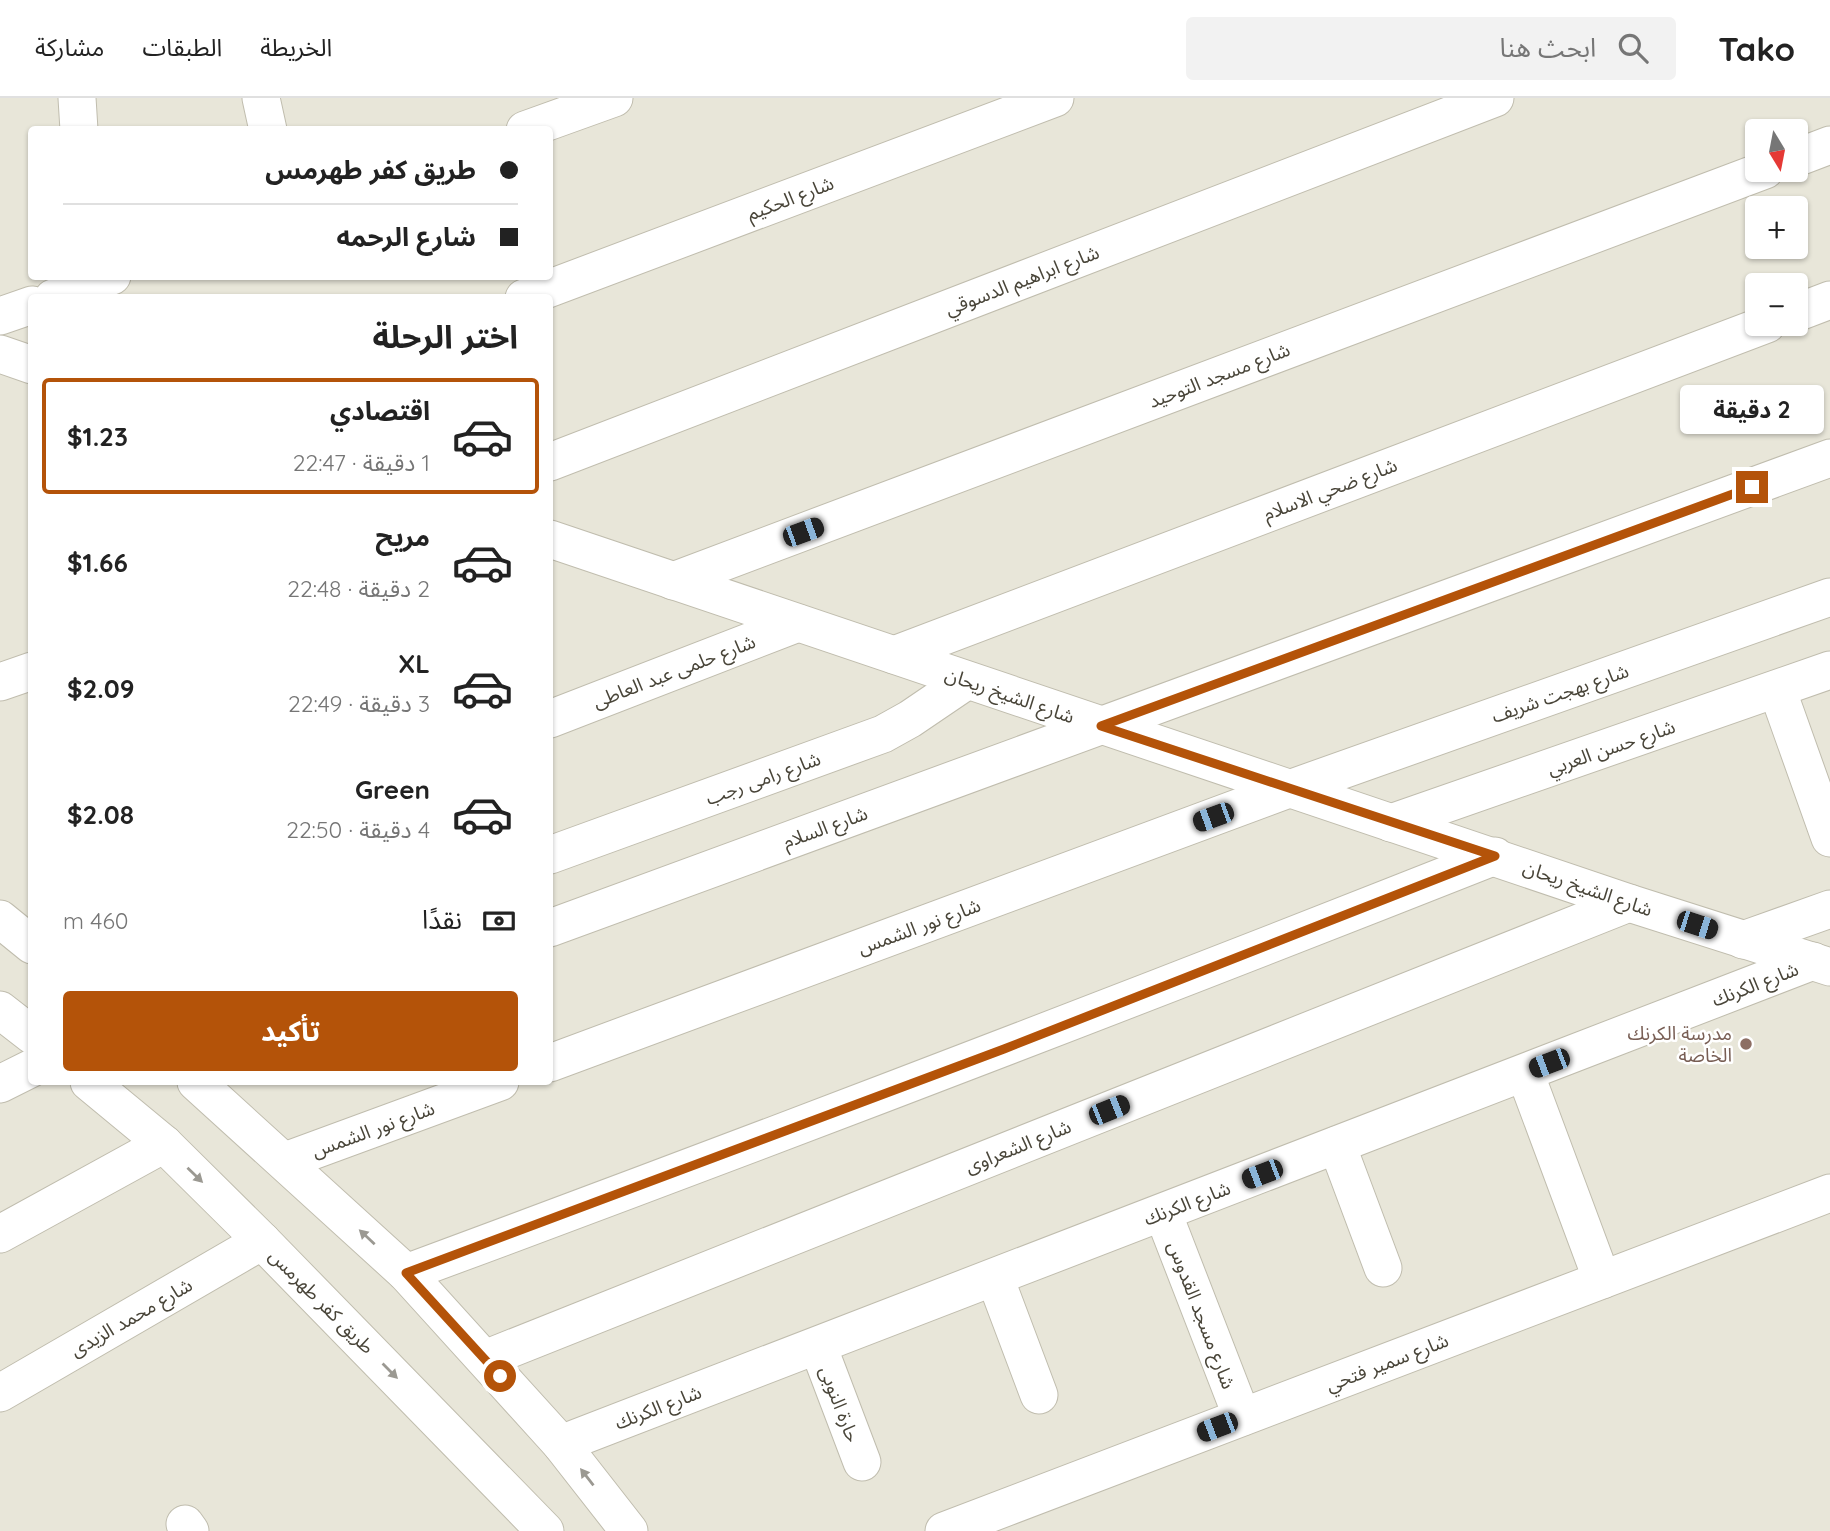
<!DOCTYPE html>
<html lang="ar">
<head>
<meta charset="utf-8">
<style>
	body { margin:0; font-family:Quicksand,"Noto Sans Arabic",sans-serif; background:#f2f2f2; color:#222; direction:rtl; height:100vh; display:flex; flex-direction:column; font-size:26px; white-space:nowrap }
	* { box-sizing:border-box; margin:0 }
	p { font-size:23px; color:#767676 }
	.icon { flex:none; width:38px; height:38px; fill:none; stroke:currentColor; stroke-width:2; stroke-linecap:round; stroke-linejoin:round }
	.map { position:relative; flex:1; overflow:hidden; direction:ltr }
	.side { position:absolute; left:28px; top:196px; width:525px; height:791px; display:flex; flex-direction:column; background:#fff; border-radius:7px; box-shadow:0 2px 5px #0004; direction:rtl }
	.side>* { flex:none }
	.banner { position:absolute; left:28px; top:28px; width:525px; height:154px; border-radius:7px; box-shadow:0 2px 5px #0004; direction:rtl; display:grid; align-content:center; height:154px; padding:0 35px; background:#fff }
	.needle { width:46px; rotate:170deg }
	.controls { position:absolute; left:1745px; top:21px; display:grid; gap:14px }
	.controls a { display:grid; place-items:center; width:63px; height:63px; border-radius:7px; background:#fff; box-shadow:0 2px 5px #0004; font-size:35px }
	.end { position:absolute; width:32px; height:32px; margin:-16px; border:9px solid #b45309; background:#fff; box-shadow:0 0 0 4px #fff }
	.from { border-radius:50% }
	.bubble { position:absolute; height:49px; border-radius:7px; background:#fff; box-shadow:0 2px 5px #0004; font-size:23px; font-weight:700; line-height:49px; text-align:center; direction:rtl }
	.car { position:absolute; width:21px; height:42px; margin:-21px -10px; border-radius:9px; box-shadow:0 0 5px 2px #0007; background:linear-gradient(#222 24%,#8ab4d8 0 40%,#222 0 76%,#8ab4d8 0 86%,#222 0) }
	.banner b { display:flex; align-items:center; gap:24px; height:66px; font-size:26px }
	.banner b+b { border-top:2px solid #e0e0e0 }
	.banner i { width:18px; height:18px; background:#222 }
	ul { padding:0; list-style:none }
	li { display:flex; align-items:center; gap:21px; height:116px; margin:0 14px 10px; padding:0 21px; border:4px solid transparent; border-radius:7px }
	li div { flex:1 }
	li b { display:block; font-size:26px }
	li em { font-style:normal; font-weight:700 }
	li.selected { border-color:#b45309 }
	li>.icon { width:63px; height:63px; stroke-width:1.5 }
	h2 { padding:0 35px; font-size:32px; line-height:84px }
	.pay { display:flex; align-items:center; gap:18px; height:77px; padding:0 35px; font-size:26px }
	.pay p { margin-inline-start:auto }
	.primary-button { display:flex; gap:14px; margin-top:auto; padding:14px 35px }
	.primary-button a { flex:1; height:80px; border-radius:7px; background:#b45309; color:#fff; font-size:28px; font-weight:700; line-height:80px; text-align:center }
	header { display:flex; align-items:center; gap:42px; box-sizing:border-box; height:98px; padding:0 35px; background:#fff; border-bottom:2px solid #e0e0e0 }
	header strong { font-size:33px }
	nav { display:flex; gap:38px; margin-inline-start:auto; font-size:24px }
	.search { width:490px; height:63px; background:#f2f2f2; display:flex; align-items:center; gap:18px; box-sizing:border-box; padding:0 24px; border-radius:7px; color:#767676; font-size:26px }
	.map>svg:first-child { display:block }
	.residential { fill:#e8e6d9; fill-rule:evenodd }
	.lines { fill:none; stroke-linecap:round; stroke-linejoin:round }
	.minor-casing { stroke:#c0bdae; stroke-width:39 }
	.minor { stroke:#fff; stroke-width:37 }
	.oneway { fill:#9b9992 }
	.route { stroke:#b45309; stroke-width:9 }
	.education-dot { fill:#8d6e63; stroke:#fff; stroke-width:2.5 }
	.labels { text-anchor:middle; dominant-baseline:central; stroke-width:5; stroke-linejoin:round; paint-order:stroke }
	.street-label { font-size:19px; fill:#494539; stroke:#fff }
	.education-label { font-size:19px; fill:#785e54; stroke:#fff; text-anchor:end }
</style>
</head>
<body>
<header>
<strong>Tako</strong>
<div class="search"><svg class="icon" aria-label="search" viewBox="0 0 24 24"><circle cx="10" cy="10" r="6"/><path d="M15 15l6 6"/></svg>ابحث هنا</div>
<nav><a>الخريطة</a><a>الطبقات</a><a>مشاركة</a></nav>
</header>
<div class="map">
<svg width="1830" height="1433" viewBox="0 0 1830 1433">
	<rect width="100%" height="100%" fill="#f5f4eb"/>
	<!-- residential -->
	<path class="residential" d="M0 0H1830V1433H0ZM32 32H550V178H32ZM1757 33H1796V72H1757ZM1757 110H1796V149H1757ZM1757 187H1796V226H1757ZM32 200H550V984H32Z"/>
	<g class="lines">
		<!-- minor casing -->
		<g class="minor-casing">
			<g id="minor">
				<polyline points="77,0 79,32"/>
				<polyline points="261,0 268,32"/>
				<polyline points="525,32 614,0"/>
				<polyline points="1796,60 1830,47"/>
				<polyline points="53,200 112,178"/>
				<polyline points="524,200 1055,0"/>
				<polyline points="1796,215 1830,202"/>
				<polyline points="0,218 32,207"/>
				<polyline points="0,256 32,267"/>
				<polyline points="550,364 1495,0"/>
				<polyline points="550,441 1629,805 1830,869"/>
				<polyline points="673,483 1765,72"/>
				<polyline points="894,557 1767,226"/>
				<polyline points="0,584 32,573"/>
				<polyline points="1777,591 1830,740"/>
				<polyline points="550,621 798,525"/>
				<polyline points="1391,725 1830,572"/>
				<polyline points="550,757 883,636 910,621 966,583"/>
				<polyline points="0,821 32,847"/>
				<polyline points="550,830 1830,360"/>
				<polyline points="1743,842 1830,811"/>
				<polyline points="0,912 32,937"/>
				<polyline points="550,965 1289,691 1830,499"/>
				<polyline points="1525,975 1602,1182"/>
				<polyline points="89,984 164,1046 262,1143 545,1433"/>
				<polyline points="196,984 406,1175 561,1346 629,1433"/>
				<polyline points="0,986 32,970"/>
				<polyline points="1337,1047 1383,1170"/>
				<polyline points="285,1063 500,984"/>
				<polyline points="1163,1115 1242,1319"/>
				<polyline points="0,1136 164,1046"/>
				<path d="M406 1175C771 1040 1133 901 1495 758"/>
				<polyline points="995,1180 1039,1297"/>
				<polyline points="818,1248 862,1364"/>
				<polyline points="485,1261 1629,805"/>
				<polyline points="0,1295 262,1143"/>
				<polyline points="561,1346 1813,863"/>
				<polyline points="185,1426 190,1433"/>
				<polyline points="944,1433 1830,1095"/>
			</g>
		</g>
		<!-- minor -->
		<use href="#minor" class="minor"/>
	</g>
	<!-- one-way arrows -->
	<defs><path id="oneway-solid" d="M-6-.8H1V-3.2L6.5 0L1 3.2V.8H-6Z" transform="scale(1.75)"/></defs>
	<g class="oneway">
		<use href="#oneway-solid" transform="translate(195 1077) rotate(44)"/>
		<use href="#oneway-solid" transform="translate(367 1139) rotate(-137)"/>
		<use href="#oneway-solid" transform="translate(390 1273) rotate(45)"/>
		<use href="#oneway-solid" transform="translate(587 1379) rotate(-128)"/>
	</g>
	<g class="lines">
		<!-- route -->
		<polyline class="route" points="500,1278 406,1175 1004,951 1495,758 1101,628 1752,389"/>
	</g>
	<!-- markers -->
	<circle class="education-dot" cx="1746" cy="946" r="7"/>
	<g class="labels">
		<!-- street labels -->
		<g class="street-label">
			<text transform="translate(790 100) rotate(-21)">شارع الحكيم</text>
			<text transform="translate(1022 182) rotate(-21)">شارع ابراهيم الدسوقي</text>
			<text transform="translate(1219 277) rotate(-21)">شارع مسجد التوحيد</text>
			<text transform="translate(1330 391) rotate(-21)">شارع ضحي الاسلام</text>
			<text transform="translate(674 573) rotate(-21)">شارع حلمى عبد العاطى</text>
			<text transform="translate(1560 595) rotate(-19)">شارع بهجت شريف</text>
			<text transform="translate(1010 597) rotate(19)">شارع الشيخ ريحان</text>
			<text transform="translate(1611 649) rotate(-19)">شارع حسن العربي</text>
			<text transform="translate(763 680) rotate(-20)">شارع رامى رجب</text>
			<text transform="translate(825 729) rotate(-20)">شارع السلام</text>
			<text transform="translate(1588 790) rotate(19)">شارع الشيخ ريحان</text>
			<text transform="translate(919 828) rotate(-20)">شارع نور الشمس</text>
			<text transform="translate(1755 886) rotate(-21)">شارع الكرنك</text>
			<text transform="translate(373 1031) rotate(-20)">شارع نور الشمس</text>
			<text transform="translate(1018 1048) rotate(-22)">شارع الشعراوى</text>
			<text transform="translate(1187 1105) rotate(-21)">شارع الكرنك</text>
			<text transform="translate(322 1203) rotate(45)">طريق كفر طهرمس</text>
			<text transform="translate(1202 1217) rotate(69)">شارع مسجد القدوس</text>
			<text transform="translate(131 1219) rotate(-30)">شارع محمد الزيدى</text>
			<text transform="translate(1387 1264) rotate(-21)">شارع سمير فتحي</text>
			<text transform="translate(840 1306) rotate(69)">حارة النوبى</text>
			<text transform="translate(658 1309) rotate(-21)">شارع الكرنك</text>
		</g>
		<!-- education labels -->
		<g class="education-label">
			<text x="1732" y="935">مدرسة الكرنك<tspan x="1732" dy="22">الخاصة</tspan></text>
		</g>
	</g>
</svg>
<div class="controls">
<a><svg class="needle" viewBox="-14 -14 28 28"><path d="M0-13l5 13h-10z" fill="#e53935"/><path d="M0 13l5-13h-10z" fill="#767676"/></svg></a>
<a>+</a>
<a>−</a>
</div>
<i class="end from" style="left:500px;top:1278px"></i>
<i class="end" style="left:1752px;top:389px"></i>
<div class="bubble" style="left:1680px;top:287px;width:144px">2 دقيقة</div>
<i class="car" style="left:803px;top:434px;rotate:70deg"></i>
<i class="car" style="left:1213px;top:719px;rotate:250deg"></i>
<i class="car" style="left:1697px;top:827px;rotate:108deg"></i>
<i class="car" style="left:1549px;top:965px;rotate:249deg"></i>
<i class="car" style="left:1109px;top:1012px;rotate:68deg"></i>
<i class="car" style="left:1262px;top:1076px;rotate:249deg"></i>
<i class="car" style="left:1217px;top:1329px;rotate:249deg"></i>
<div class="banner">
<b><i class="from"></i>طريق كفر طهرمس</b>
<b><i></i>شارع الرحمه</b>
</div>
<section class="side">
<h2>اختر الرحلة</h2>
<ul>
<li class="selected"><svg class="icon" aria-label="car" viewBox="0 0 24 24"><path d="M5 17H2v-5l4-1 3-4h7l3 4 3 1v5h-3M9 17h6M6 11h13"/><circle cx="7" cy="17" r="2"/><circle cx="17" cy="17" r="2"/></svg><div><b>اقتصادي</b><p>1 دقيقة · 22:47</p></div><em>$1.23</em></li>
<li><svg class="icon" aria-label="car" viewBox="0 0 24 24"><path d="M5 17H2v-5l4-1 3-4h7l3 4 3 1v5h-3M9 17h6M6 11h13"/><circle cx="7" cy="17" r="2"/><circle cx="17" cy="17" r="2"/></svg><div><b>مريح</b><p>2 دقيقة · 22:48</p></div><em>$1.66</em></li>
<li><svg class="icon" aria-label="car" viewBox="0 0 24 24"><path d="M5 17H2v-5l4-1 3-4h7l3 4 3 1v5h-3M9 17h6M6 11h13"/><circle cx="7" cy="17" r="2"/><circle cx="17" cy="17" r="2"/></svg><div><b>XL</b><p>3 دقيقة · 22:49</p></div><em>$2.09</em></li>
<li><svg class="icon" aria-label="car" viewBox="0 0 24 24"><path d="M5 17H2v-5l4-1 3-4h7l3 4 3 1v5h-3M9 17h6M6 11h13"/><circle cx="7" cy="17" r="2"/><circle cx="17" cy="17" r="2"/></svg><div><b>Green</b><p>4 دقيقة · 22:50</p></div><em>$2.08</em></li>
</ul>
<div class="pay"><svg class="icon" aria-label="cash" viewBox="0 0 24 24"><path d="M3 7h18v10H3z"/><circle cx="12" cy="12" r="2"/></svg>نقدًا<p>460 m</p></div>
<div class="primary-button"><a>تأكيد</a></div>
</section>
</div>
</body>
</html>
